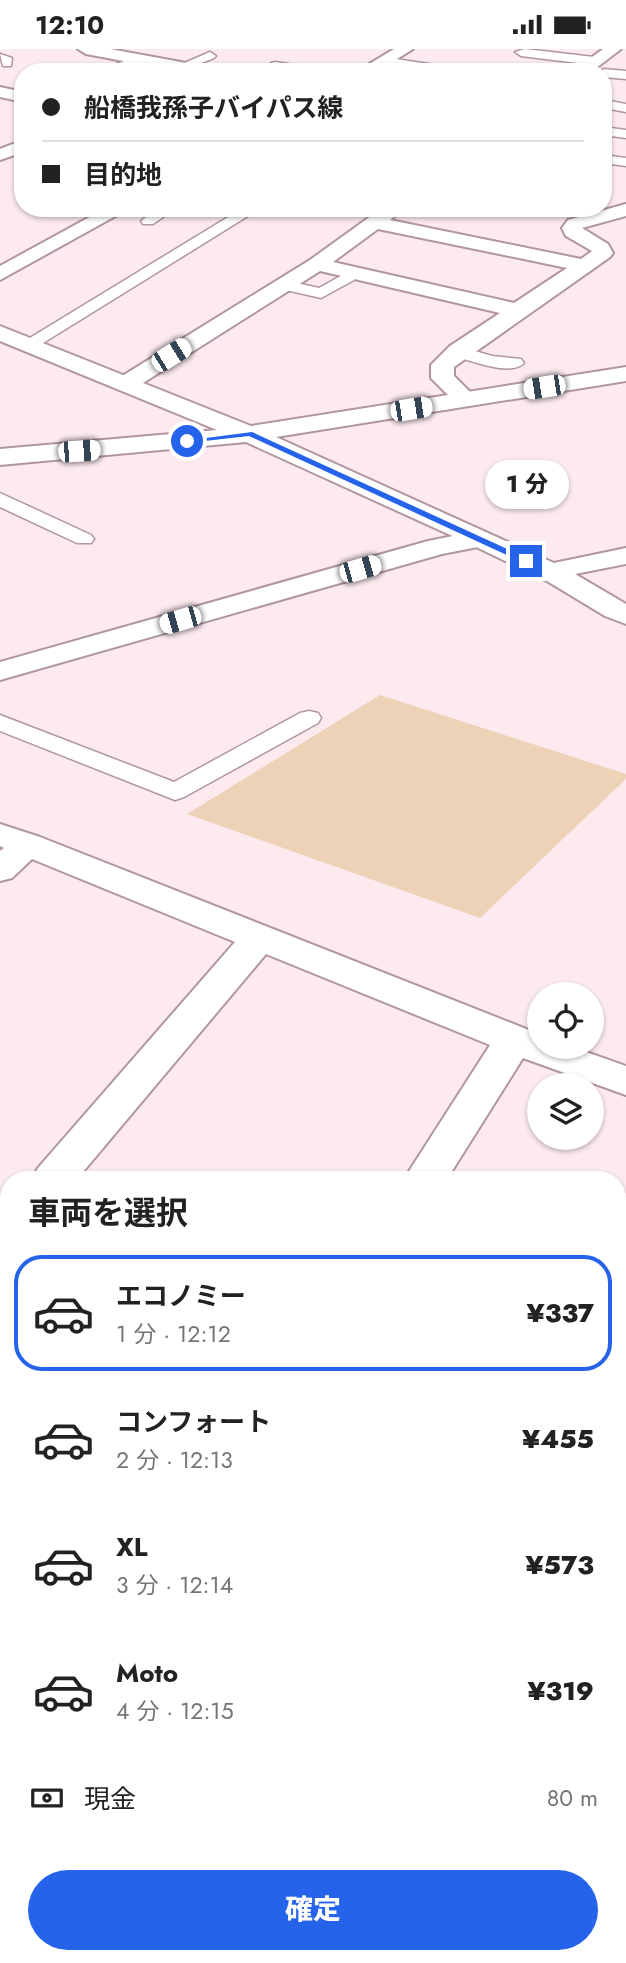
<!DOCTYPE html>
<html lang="ja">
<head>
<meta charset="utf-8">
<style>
	body { margin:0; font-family:Jost,"Noto Sans JP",sans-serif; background:#f6f6f6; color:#222; height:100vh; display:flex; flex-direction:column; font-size:26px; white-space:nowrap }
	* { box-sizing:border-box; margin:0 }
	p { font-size:23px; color:#767676 }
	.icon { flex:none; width:38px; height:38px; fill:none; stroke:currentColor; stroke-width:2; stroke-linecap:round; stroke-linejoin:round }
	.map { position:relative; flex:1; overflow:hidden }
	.details { position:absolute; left:0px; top:1122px; width:626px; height:793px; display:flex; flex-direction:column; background:#fff; border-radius:28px 28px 0 0; box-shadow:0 2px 5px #0004 }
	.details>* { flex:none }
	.top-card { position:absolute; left:14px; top:14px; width:598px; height:154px; border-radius:28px; box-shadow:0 2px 5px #0004; display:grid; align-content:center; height:154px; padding:0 28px; background:#fff }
	.fabs { position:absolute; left:527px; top:933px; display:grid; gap:14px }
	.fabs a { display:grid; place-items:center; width:77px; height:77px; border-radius:50%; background:#fff; box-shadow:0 2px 5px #0004; font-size:35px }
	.end { position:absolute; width:32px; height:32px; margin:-16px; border:9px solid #2563eb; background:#fff; box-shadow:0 0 0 4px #fff }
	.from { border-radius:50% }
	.bubble { position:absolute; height:49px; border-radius:24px; background:#fff; box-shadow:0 2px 5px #0004; font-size:23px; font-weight:800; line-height:49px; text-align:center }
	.car { position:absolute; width:21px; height:42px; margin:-21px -10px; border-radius:9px; box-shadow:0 0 5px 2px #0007; background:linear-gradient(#fff 24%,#345 0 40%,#fff 0 76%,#345 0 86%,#fff 0) }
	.top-card b { display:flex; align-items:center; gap:24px; height:66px; font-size:26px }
	.top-card b+b { border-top:2px solid #e0e0e0 }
	.top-card i { width:18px; height:18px; background:#222 }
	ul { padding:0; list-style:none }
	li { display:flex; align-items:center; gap:21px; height:116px; margin:0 14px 10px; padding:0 14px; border:4px solid transparent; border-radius:28px }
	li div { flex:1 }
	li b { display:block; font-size:26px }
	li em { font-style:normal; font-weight:800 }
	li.selected { border-color:#2563eb }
	li>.icon { width:63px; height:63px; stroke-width:1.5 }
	h2 { padding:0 28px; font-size:32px; line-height:84px }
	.pay { display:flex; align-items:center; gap:18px; height:77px; padding:0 28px; font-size:26px }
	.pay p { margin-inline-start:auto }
	.action { display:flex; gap:14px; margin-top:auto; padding:14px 28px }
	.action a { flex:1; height:80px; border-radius:42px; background:#2563eb; color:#fff; font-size:28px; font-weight:800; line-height:80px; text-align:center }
	.status { display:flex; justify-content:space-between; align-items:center; height:49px; padding:0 35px; background:#fff; direction:ltr }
	.status svg { height:19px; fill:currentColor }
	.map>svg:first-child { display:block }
	.green { fill:#eed2b8 }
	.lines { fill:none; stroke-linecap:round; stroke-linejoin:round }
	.service-casing { stroke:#b2969f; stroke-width:3 }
	.minor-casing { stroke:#b2969f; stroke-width:4 }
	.tertiary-casing { stroke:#b2969f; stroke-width:4 }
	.service { fill:#fff; fill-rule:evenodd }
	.minor { fill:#fff; fill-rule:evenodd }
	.tertiary { fill:#fff; fill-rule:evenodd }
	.route { fill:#2563eb }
</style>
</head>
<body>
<div class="status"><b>12:10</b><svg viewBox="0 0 49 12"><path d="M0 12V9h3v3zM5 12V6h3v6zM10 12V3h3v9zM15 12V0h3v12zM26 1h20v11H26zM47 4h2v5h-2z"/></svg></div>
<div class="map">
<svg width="626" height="1914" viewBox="0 0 626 1914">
	<rect width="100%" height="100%" fill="#fceaef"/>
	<!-- green -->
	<g class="green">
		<polygon points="380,646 626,725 626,730 480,869 187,765"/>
		<polygon points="299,1906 510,1906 520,1914 295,1914"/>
	</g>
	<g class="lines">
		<!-- service casing -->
		<g class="service-casing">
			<g id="service">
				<polygon points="525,0 594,8 600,12 594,16 521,7 515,3"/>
				<polygon points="210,3 216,7 214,9 181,22 175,18"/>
				<polygon points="0,5 12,9 11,17 3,17"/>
				<polygon points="139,6 145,10 143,13 115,23 97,23"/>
				<polygon points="383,8 435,16 441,20 429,23 379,15 377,12"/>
				<polygon points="275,13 315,19 321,23 271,20 271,14"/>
				<polygon points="604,20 626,22 626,30 604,28 604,23 599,23"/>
				<polygon points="604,51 626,55 626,63 604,59"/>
				<polygon points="604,78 626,81 626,89 604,86"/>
				<polygon points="604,106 626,109 626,117 604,114"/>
				<polygon points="158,159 176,159 153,175 143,175 141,172"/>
				<polygon points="243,159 261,159 35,299 23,299 20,295"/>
				<polygon points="525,159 550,159 551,161 544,165 527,162"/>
				<polygon points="348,223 356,228 354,231 321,249 277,239 275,236 283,231 319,239"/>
				<path d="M458 297 492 307 521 310 524 314C511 328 468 311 452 306L449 302Z"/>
				<polygon points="0,444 91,486 94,490 91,494 77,494 0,458"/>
				<polygon points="309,662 318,664 321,669 318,674 184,748 175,751 0,682 0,666 174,733 300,664"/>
			</g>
		</g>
		<!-- minor casing -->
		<g class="minor-casing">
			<g id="minor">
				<polygon points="78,0 110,0 208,18 216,23 182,23 86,5"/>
				<polygon points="394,0 413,0 376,23 356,23"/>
				<polygon points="603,0 621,0 591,23 572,23"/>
				<polygon points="0,38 23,43 23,53 0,48"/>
				<polygon points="23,91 23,103 0,111 0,100"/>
				<path d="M626 155V167L582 179 608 195 613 204 610 208 454 318V327L478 351 474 356H458L431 329V316L450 297 500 264 320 222 135 339H119L115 334 119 329 310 211 382 159H404L390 171 581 210 592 202 566 187 562 179 568 171ZM378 180 567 219 514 254 333 213Z"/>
				<polygon points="106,159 130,159 0,231 0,217"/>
				<polygon points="478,482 488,484 492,490 488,496 442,505 0,631 0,613 428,492"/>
				<polygon points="0,775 40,788 539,985 539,998 572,998 626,1017 626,1046 523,1009 447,1130 404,1130 490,996 266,905 77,1130 32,1130 38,1119 235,893 32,810 12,829 0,832 0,802 4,799 0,797"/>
				<polygon points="9,1166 9,1207 0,1210 0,1169"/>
				<polygon points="618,1234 626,1236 626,1274 618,1272"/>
				<polygon points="0,1528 9,1531 9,1580 0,1577"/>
				<polygon points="618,1529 626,1533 626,1584 618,1580"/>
				<polygon points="208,1906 272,1906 269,1914 205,1914"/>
				<polygon points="521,1906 591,1906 594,1914 524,1914"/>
			</g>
		</g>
		<!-- tertiary casing -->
		<g class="tertiary-casing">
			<polygon id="tertiary" points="0,277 251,377 626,318 626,332 276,388 554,514 626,499 626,515 575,525 626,555 626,575 605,567 547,532 470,495 246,393 0,416 0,400 217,381 0,292"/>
		</g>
		<!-- service -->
		<use href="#service" class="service"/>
		<!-- minor -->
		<use href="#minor" class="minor"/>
		<!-- tertiary -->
		<use href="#tertiary" class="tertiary"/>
	</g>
	<!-- route -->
	<polygon class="route" points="252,383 529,510 530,512 524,514 249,387 187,394 183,392"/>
</svg>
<div class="fabs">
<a><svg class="icon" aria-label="locate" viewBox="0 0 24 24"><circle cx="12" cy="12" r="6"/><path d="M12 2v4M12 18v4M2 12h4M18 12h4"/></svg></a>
<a><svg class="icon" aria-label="layers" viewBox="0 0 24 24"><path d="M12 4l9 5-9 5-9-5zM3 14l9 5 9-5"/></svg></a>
</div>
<i class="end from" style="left:187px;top:392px"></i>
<i class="end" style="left:526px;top:512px"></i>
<div class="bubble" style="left:485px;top:411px;width:84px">1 分</div>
<i class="car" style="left:171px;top:306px;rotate:58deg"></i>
<i class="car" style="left:544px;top:338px;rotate:261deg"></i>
<i class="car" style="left:411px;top:360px;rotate:81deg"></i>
<i class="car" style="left:79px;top:402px;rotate:86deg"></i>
<i class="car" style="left:360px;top:520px;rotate:74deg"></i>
<i class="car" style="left:180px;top:571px;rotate:254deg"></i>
<div class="top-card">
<b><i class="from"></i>船橋我孫子バイパス線</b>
<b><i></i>目的地</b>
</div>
<section class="details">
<h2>車両を選択</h2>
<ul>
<li class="selected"><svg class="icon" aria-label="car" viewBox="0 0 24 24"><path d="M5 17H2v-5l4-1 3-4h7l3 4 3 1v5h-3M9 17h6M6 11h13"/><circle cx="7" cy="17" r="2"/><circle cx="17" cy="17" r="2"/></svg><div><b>エコノミー</b><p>1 分 · 12:12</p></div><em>¥337</em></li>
<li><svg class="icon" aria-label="car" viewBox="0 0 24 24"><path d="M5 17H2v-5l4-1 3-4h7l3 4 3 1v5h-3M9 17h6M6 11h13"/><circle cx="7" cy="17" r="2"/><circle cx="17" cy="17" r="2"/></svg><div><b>コンフォート</b><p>2 分 · 12:13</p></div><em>¥455</em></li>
<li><svg class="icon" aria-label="car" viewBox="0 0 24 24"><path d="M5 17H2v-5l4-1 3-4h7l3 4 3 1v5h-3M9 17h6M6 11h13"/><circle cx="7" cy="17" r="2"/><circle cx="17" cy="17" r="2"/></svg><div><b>XL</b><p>3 分 · 12:14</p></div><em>¥573</em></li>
<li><svg class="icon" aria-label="car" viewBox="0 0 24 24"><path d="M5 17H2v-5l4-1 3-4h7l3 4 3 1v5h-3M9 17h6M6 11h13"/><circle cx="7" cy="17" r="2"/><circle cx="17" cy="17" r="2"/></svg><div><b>Moto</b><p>4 分 · 12:15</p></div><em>¥319</em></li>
</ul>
<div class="pay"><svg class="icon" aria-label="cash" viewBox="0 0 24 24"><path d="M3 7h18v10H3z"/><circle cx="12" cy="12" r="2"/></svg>現金<p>80 m</p></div>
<div class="action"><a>確定</a></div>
</section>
</div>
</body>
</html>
